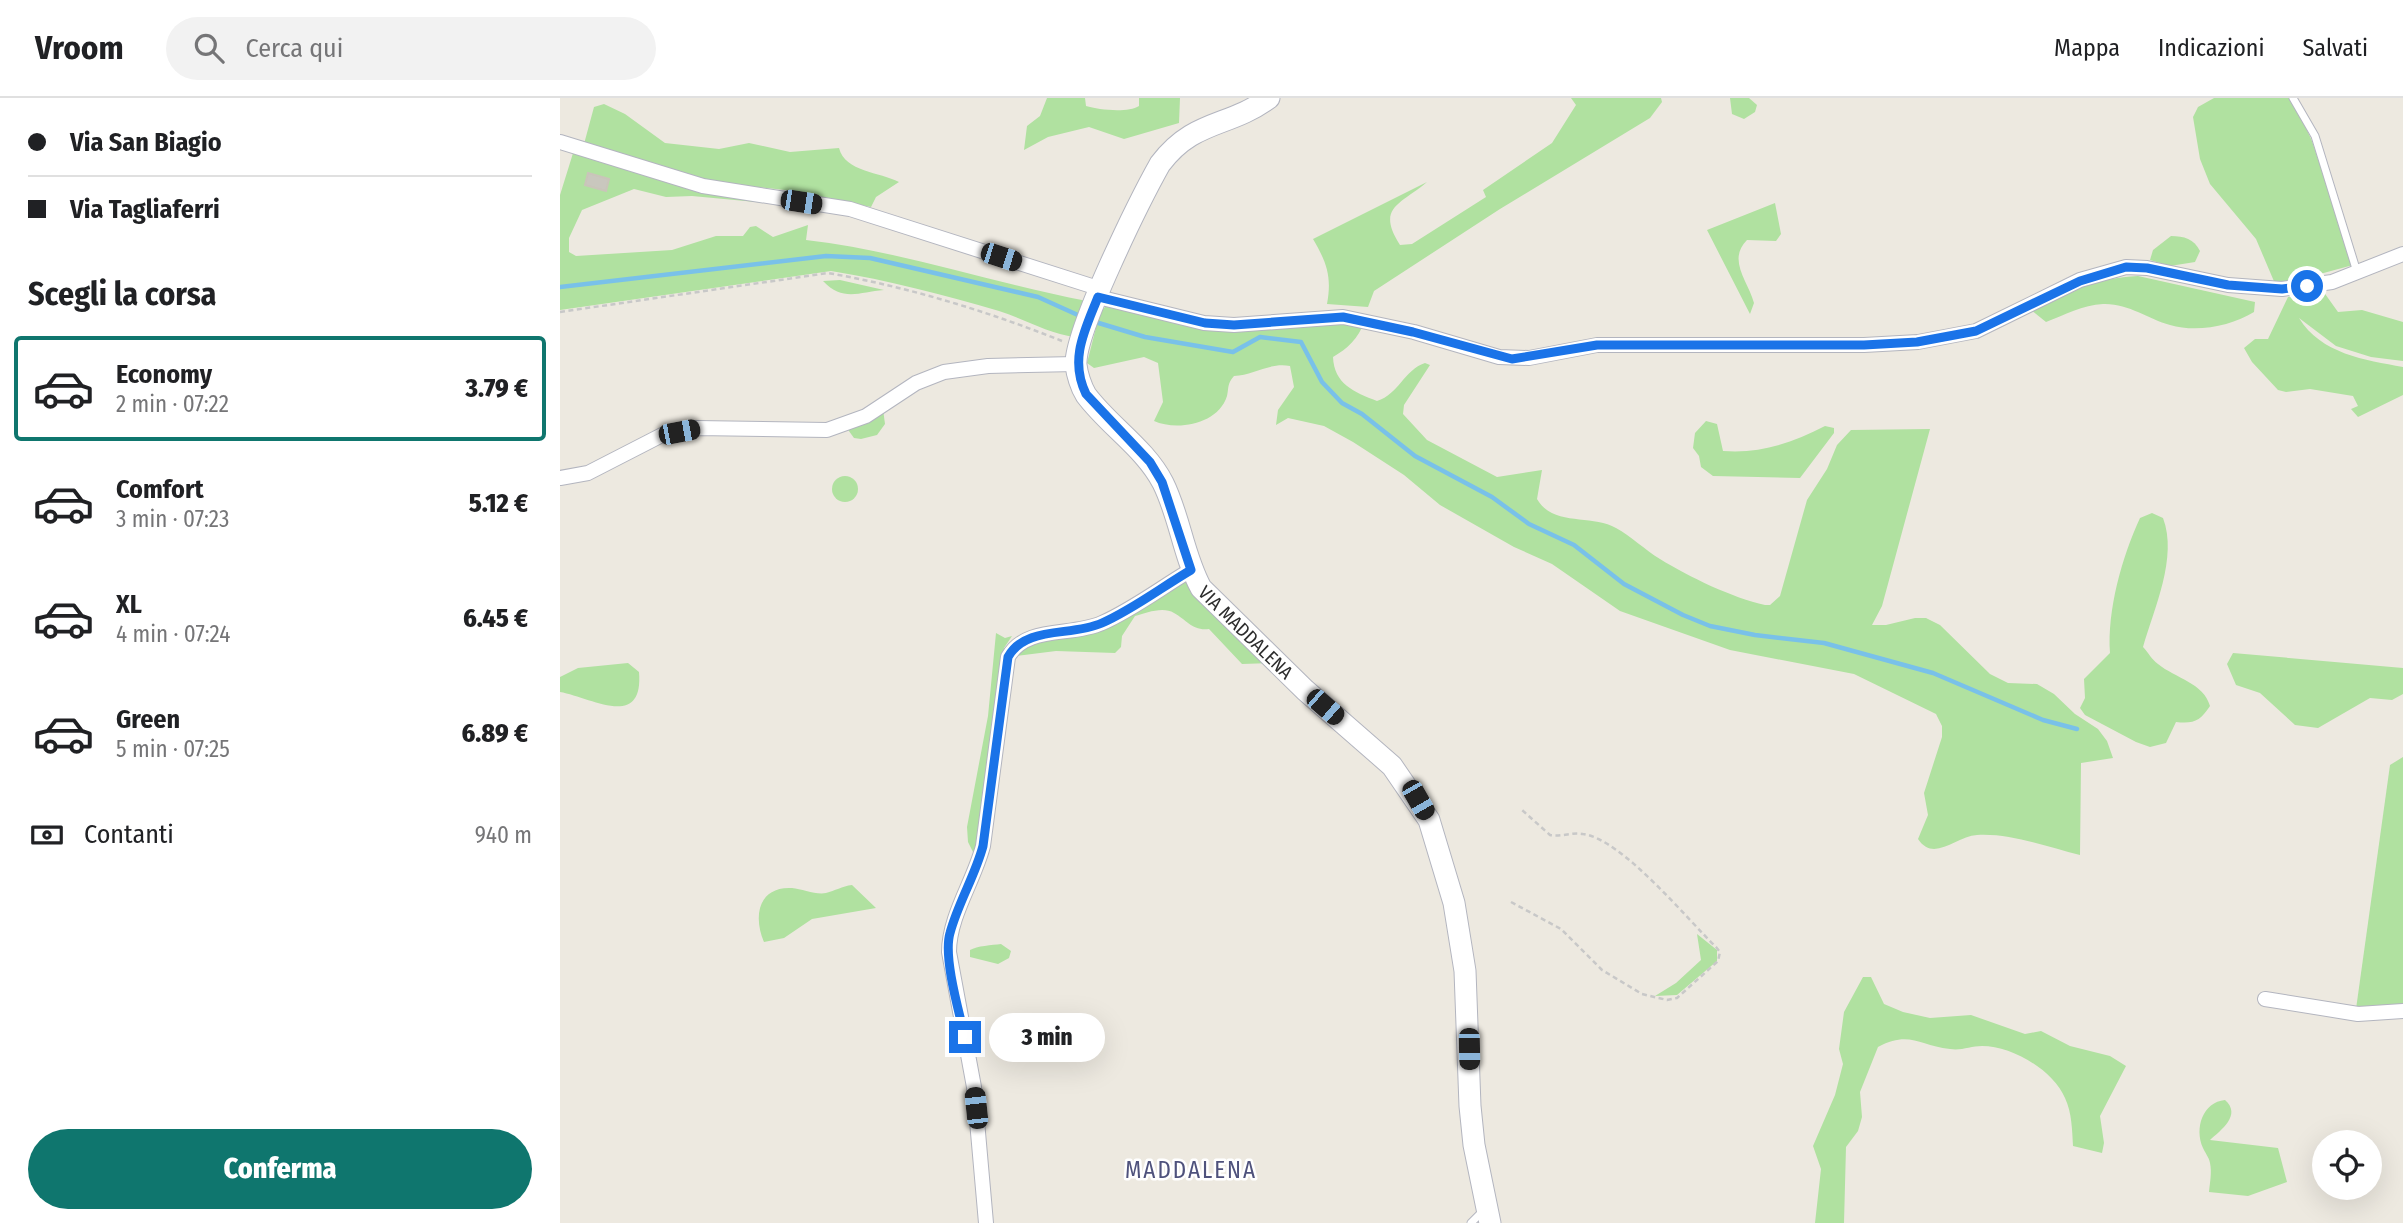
<!DOCTYPE html>
<html lang="it">
<head>
<meta charset="utf-8">
<style>
	body { margin:0; font-family:"Fira Sans Condensed",sans-serif; background:#f2f2f2; color:#202124; height:100vh; display:flex; flex-direction:column; font-size:26px; white-space:nowrap }
	* { box-sizing:border-box; margin:0 }
	p { font-size:23px; color:#757577 }
	.icon { flex:none; width:38px; height:38px; fill:none; stroke:currentColor; stroke-width:2; stroke-linecap:round; stroke-linejoin:round }
	.map { position:relative; flex:1; overflow:hidden }
	.drawer { display:flex; flex-direction:column; background:#fff; width:560px }
	.drawer>* { flex:none }
	.hud { display:grid; align-content:center; height:154px; padding:0 28px; background:#fff }
	.fabs { position:absolute; left:1752px; top:1032px; display:grid; gap:14px }
	.fabs a { display:grid; place-items:center; width:70px; height:70px; border-radius:50%; background:#fff; box-shadow:0 7px 28px #0002; font-size:35px }
	.end { position:absolute; width:32px; height:32px; margin:-16px; border:9px solid #1a73e8; background:#fff; box-shadow:0 0 0 4px #fff }
	.from { border-radius:50% }
	.bubble { position:absolute; height:49px; border-radius:24px; background:#fff; box-shadow:0 7px 28px #0002; font-size:23px; font-weight:800; line-height:49px; text-align:center }
	.car { position:absolute; width:21px; height:42px; margin:-21px -10px; border-radius:9px; box-shadow:0 0 5px 2px #0007; background:linear-gradient(#222 24%,#8ab4d8 0 40%,#222 0 76%,#8ab4d8 0 86%,#222 0) }
	.hud b { display:flex; align-items:center; gap:24px; height:66px; font-size:26px }
	.hud b+b { border-top:2px solid #e0e0e0 }
	.hud i { width:18px; height:18px; background:#202124 }
	ul { padding:0; list-style:none }
	li { display:flex; align-items:center; gap:21px; height:105px; margin:0 14px 10px; padding:0 14px; border:4px solid transparent; border-radius:7px }
	li div { flex:1 }
	li b { display:block; font-size:26px }
	li em { font-style:normal; font-weight:800 }
	li.current { border-color:#0f766e }
	li>.icon { width:63px; height:63px; stroke-width:1.5 }
	h2 { padding:0 28px; font-size:32px; line-height:84px }
	.pay { display:flex; align-items:center; gap:18px; height:77px; padding:0 28px; font-size:26px }
	.pay p { margin-inline-start:auto }
	.cta { display:flex; gap:14px; margin-top:auto; padding:14px 28px }
	.cta a { flex:1; height:80px; border-radius:42px; background:#0f766e; color:#fff; font-size:28px; font-weight:800; line-height:80px; text-align:center }
	header { display:flex; align-items:center; gap:42px; box-sizing:border-box; height:98px; padding:0 35px; background:#fff; border-bottom:2px solid #e0e0e0 }
	header strong { font-size:33px }
	nav { display:flex; gap:38px; margin-inline-start:auto; font-size:24px }
	.search { width:490px; height:63px; background:#f2f2f2; display:flex; align-items:center; gap:18px; box-sizing:border-box; padding:0 24px; border-radius:38px; color:#757577; font-size:26px }
	main { display:flex; flex:1; min-height:0 }
	.map>svg:first-child { display:block }
	.green { fill:#b0e1a0 }
	.lines { fill:none; stroke-linecap:round; stroke-linejoin:round }
	.stream { stroke:#79c1e9; stroke-width:4.5 }
	.building { fill:#c9c7be; stroke:#c9c5b9; stroke-width:2 }
	.lane-casing { stroke:#b3b5bf; stroke-width:9 }
	.street-casing { stroke:#b3b5bf; stroke-width:16 }
	.secondary-casing { stroke:#b3b5bf; stroke-width:23 }
	.path { stroke:#c8c8c8; stroke-width:2.5; stroke-dasharray:5 3.5; stroke-linecap:butt }
	.lane { stroke:#fff; stroke-width:7 }
	.street { stroke:#fff; stroke-width:14 }
	.secondary { stroke:#fff; stroke-width:21 }
	.route { stroke:#1a73e8; stroke-width:9 }
	.labels { text-anchor:middle; dominant-baseline:central; stroke-width:5; stroke-linejoin:round; paint-order:stroke }
	.street-label { font-size:19px; fill:#2d2d2d; stroke:#fff }
	.quarter-label { font-size:23px; letter-spacing:2px; fill:#4f527c; stroke:#fff }
</style>
</head>
<body>
<header>
<strong>Vroom</strong>
<div class="search"><svg class="icon" aria-label="search" viewBox="0 0 24 24"><circle cx="10" cy="10" r="6"/><path d="M15 15l6 6"/></svg>Cerca qui</div>
<nav><a>Mappa</a><a>Indicazioni</a><a>Salvati</a></nav>
</header>
<main>
<section class="drawer">
<div class="hud">
<b><i class="from"></i>Via San Biagio</b>
<b><i></i>Via Tagliaferri</b>
</div>
<h2>Scegli la corsa</h2>
<ul>
<li class="current"><svg class="icon" aria-label="car" viewBox="0 0 24 24"><path d="M5 17H2v-5l4-1 3-4h7l3 4 3 1v5h-3M9 17h6M6 11h13"/><circle cx="7" cy="17" r="2"/><circle cx="17" cy="17" r="2"/></svg><div><b>Economy</b><p>2 min · 07:22</p></div><em>3.79 €</em></li>
<li><svg class="icon" aria-label="car" viewBox="0 0 24 24"><path d="M5 17H2v-5l4-1 3-4h7l3 4 3 1v5h-3M9 17h6M6 11h13"/><circle cx="7" cy="17" r="2"/><circle cx="17" cy="17" r="2"/></svg><div><b>Comfort</b><p>3 min · 07:23</p></div><em>5.12 €</em></li>
<li><svg class="icon" aria-label="car" viewBox="0 0 24 24"><path d="M5 17H2v-5l4-1 3-4h7l3 4 3 1v5h-3M9 17h6M6 11h13"/><circle cx="7" cy="17" r="2"/><circle cx="17" cy="17" r="2"/></svg><div><b>XL</b><p>4 min · 07:24</p></div><em>6.45 €</em></li>
<li><svg class="icon" aria-label="car" viewBox="0 0 24 24"><path d="M5 17H2v-5l4-1 3-4h7l3 4 3 1v5h-3M9 17h6M6 11h13"/><circle cx="7" cy="17" r="2"/><circle cx="17" cy="17" r="2"/></svg><div><b>Green</b><p>5 min · 07:25</p></div><em>6.89 €</em></li>
</ul>
<div class="pay"><svg class="icon" aria-label="cash" viewBox="0 0 24 24"><path d="M3 7h18v10H3z"/><circle cx="12" cy="12" r="2"/></svg>Contanti<p>940 m</p></div>
<div class="cta"><a>Conferma</a></div>
</section>
<div class="map">
<svg width="1843" height="1125" viewBox="0 0 1843 1125">
	<rect width="100%" height="100%" fill="#ede9e0"/>
	<!-- green -->
	<g class="green">
		<path d="M487 0H525L526 8C539 12 568 15 579 8V0H620L619 25 564 41 529 29 488 39 464 52 467 28 480 18Z"/>
		<path d="M1011 0H1101L1102 4 1090 20 940 111 814 193 808 209 767 206C772 179 767 165 753 141L867 84C840 107 816 109 840 147L852 146 926 99 923 92 992 45 1016 7Z"/>
		<polygon points="1170,0 1189,0 1197,7 1195,14 1184,21 1172,16"/>
		<polygon points="1654,0 1732,0 1752,43 1793,167 1716,188 1696,141 1650,86 1640,61 1633,19 1638,9"/>
		<path d="M44 6 65 16 105 45 159 51 189 45 230 54 279 50C285 74 320 74 339 84L316 99 311 109 225 92 141 83 24 46 34 9Z"/>
		<path d="M14 52C79 78 143 92 212 102L207 105 132 98 106 99 74 91 22 112 9 140V154L16 158 112 152 156 138H183L190 129 196 128 213 139 248 127 246 142C342 153 432 185 527 203L515 239C489 236 464 221 439 213 384 197 328 182 271 173L0 212V97Z"/>
		<path d="M1215 105 1221 136 1216 143 1187 142C1167 162 1188 183 1194 205L1190 216 1147 132Z"/>
		<path d="M1611 138C1624 138 1634 141 1640 153L1635 164 1610 168 1590 162 1593 152Z"/>
		<path d="M1578 178 1695 204 1694 214C1671 228 1637 235 1610 227 1588 221 1568 205 1543 206 1523 207 1504 217 1486 224L1471 212C1507 194 1537 180 1578 178Z"/>
		<path d="M280 182 324 192C299 194 283 204 263 183Z"/>
		<path d="M1763 193 1778 214 1802 212 1843 224V263L1811 259 1776 248 1739 220C1761 256 1805 262 1843 269V297L1798 319 1791 311 1798 308 1793 298 1750 291 1726 294 1718 292 1692 264 1684 250 1695 241H1708L1728 199Z"/>
		<path d="M549 205 621 223 804 224C799 240 787 251 773 259 774 286 794 294 817 303 839 296 844 272 865 265L870 267 844 307 843 316 867 342 937 379 982 372 977 401C993 429 1032 416 1056 430 1071 438 1085 452 1100 461 1129 479 1173 500 1205 507H1210L1220 498 1247 402 1267 371 1277 347 1291 332 1370 331 1322 508 1312 527H1326L1355 520H1366L1380 527 1430 576 1448 585 1477 586 1494 596 1515 616 1538 631 1547 643 1553 660 1521 665 1520 757C1487 749 1451 735 1417 737 1396 738 1374 765 1358 741L1368 717 1364 695 1382 639V628L1376 616 1294 576 1170 552 1060 513 992 466 954 449 880 407 844 377 793 344 764 328 728 320 716 327 718 312 734 289 730 268C710 264 694 277 674 278 667 286 669 289 667 298 658 327 616 333 594 323L603 304 598 265 584 259 534 270 527 265 540 214Z"/>
		<polygon points="323,311 325,326 317,337 301,341 294,340 286,329"/>
		<path d="M1146 323 1157 326 1163 353C1200 356 1232 345 1265 328L1274 330V335L1240 380 1153 378 1141 369 1139 358 1133 350 1135 335Z"/>
		<circle cx="285" cy="391" r="13"/>
		<path d="M1592 415 1603 420C1618 459 1594 511 1583 549 1588 554 1592 562 1598 566 1615 580 1644 585 1650 608 1640 623 1634 626 1616 624L1606 645 1590 649 1576 644 1525 617 1520 610 1525 600 1524 581 1550 555C1547 512 1562 459 1580 420Z"/>
		<path d="M626 477 713 565 682 566 649 531C632 533 627 522 614 515 603 508 586 515 575 518L562 538 561 549 555 555 496 553 455 558 459 546 544 527Z"/>
		<polygon points="436,535 445,540 452,538 444,550 441,567 416,760 408,744 407,729 428,618"/>
		<polygon points="1673,555 1843,570 1843,596 1832,602 1810,600 1758,630 1735,627 1700,595 1676,587 1667,566"/>
		<path d="M68 565 79 574C84 633 30 599 0 594V579L18 570Z"/>
		<polygon points="1843,659 1843,909 1796,911 1830,667"/>
		<path d="M292 787 316 810 252 821 224 840 204 844C193 819 198 788 232 790 242 791 256 797 266 795 275 793 282 788 292 787Z"/>
		<polygon points="1137,836 1157,852 1157,863 1117,897 1095,898 1116,885 1141,862"/>
		<path d="M441 846 451 853 449 860 438 866 410 859V852C417 848 432 847 441 846Z"/>
		<path d="M1303 879H1311L1324 906 1343 914 1370 920 1411 917 1465 936 1481 933 1510 948 1550 958 1566 968 1540 1018 1544 1045 1542 1055 1513 1048C1512 1032 1512 1015 1505 1000 1493 972 1452 948 1422 948 1411 948 1401 953 1390 951 1359 948 1350 932 1318 949L1300 994 1302 1019 1298 1033 1286 1049 1284 1125H1255L1261 1071 1253 1048 1275 997 1283 966 1279 951 1284 914Z"/>
		<path d="M1665 1002C1682 1017 1661 1032 1650 1042L1718 1050 1727 1084 1688 1098 1649 1094C1650 1084 1652 1074 1650 1065 1649 1059 1645 1055 1643 1050 1634 1030 1643 1004 1665 1002Z"/>
	</g>
	<g class="lines">
		<!-- stream -->
		<g class="stream">
			<polyline points="0,189 266,158 310,160 478,199 520,218"/>
			<polyline points="532,223 585,239 673,254 700,239 741,244 762,284 782,305 802,316 855,358 932,399 969,426 1014,447 1064,486 1123,517 1150,528 1195,537 1264,545 1373,575 1483,622 1517,631"/>
		</g>
	</g>
	<!-- building -->
	<polygon class="building" points="28,75 49,81 46,93 25,87"/>
	<g class="lines">
		<!-- lane casing -->
		<g class="lane-casing">
			<g id="lane">
				<polyline points="1733,0 1755,38 1797,174"/>
				<polyline points="911,1125 924,1112"/>
			</g>
		</g>
		<!-- street casing -->
		<g class="street-casing">
			<g id="street">
				<polyline points="0,44 143,88 290,111 541,191"/>
				<polyline points="538,199 644,225 674,227 783,219 854,234 939,259 969,260 1037,247 1304,247 1358,244 1416,233 1520,182 1566,169 1587,170 1668,187 1722,191 1772,184 1843,156"/>
				<polyline points="0,380 28,375 102,337 136,330 267,332 306,318 356,285 384,274 428,268 516,266"/>
				<polyline points="1705,901 1798,916 1843,913"/>
				<path d="M426 1125 414 989 389 854C389 818 414 783 423 748L448 559C466 527 511 539 542 525 572 512 602 489 631 472"/>
			</g>
		</g>
		<!-- secondary casing -->
		<g class="secondary-casing">
			<g id="secondary">
				<path id="s1" d="M709 0C668 30 634 21 600 66 581 100 514 234 516 267 517 276 521 289 526 297 549 328 585 350 603 385 620 419 623 457 641 490L745 592 832 668 869 722 894 805 905 873 910 1008 914 1047 930 1125"/>
			</g>
		</g>
		<!-- path -->
		<g class="path">
			<path d="M0 214 268 175C348 189 427 213 502 243"/>
			<path d="M951 804 1001 831 1042 872 1082 896 1107 902 1117 900 1158 863 1160 854 1156 849C1127 821 1062 741 1023 736 1012 734 1002 739 990 737L962 712"/>
		</g>
		<!-- lane -->
		<use href="#lane" class="lane"/>
		<!-- street -->
		<use href="#street" class="street"/>
		<!-- secondary -->
		<use href="#secondary" class="secondary"/>
	</g>
	<g class="lines">
		<!-- route -->
		<path class="route" d="M405 939C399 914 383 859 390 835 398 805 415 778 423 748L448 559C466 527 511 539 542 525 572 512 602 489 631 472L602 384 590 364 526 296C509 261 525 232 538 199L645 225 674 227 783 219 853 234 952 261 1037 247H1304L1357 244 1416 233 1520 183 1566 169 1587 170 1668 187 1722 191 1747 188"/>
	</g>
	<g class="labels">
		<!-- street labels -->
		<g class="street-label">
			<text stroke="none"><textPath href="#s1" startOffset="672">VIA MADDALENA</textPath></text>
		</g>
		<!-- quarter labels -->
		<g class="quarter-label">
			<text x="631" y="1072">MADDALENA</text>
		</g>
	</g>
</svg>
<div class="fabs">
<a><svg class="icon" aria-label="locate" viewBox="0 0 24 24"><circle cx="12" cy="12" r="6"/><path d="M12 2v4M12 18v4M2 12h4M18 12h4"/></svg></a>
</div>
<i class="end from" style="left:1747px;top:188px"></i>
<i class="end" style="left:405px;top:939px"></i>
<div class="bubble" style="left:429px;top:915px;width:116px">3 min</div>
<i class="car" style="left:241px;top:104px;rotate:99deg"></i>
<i class="car" style="left:441px;top:159px;rotate:108deg"></i>
<i class="car" style="left:119px;top:334px;rotate:79deg"></i>
<i class="car" style="left:765px;top:609px;rotate:131deg"></i>
<i class="car" style="left:858px;top:702px;rotate:150deg"></i>
<i class="car" style="left:909px;top:951px;rotate:179deg"></i>
<i class="car" style="left:416px;top:1010px;rotate:354deg"></i>
</div>
</main>
</body>
</html>
